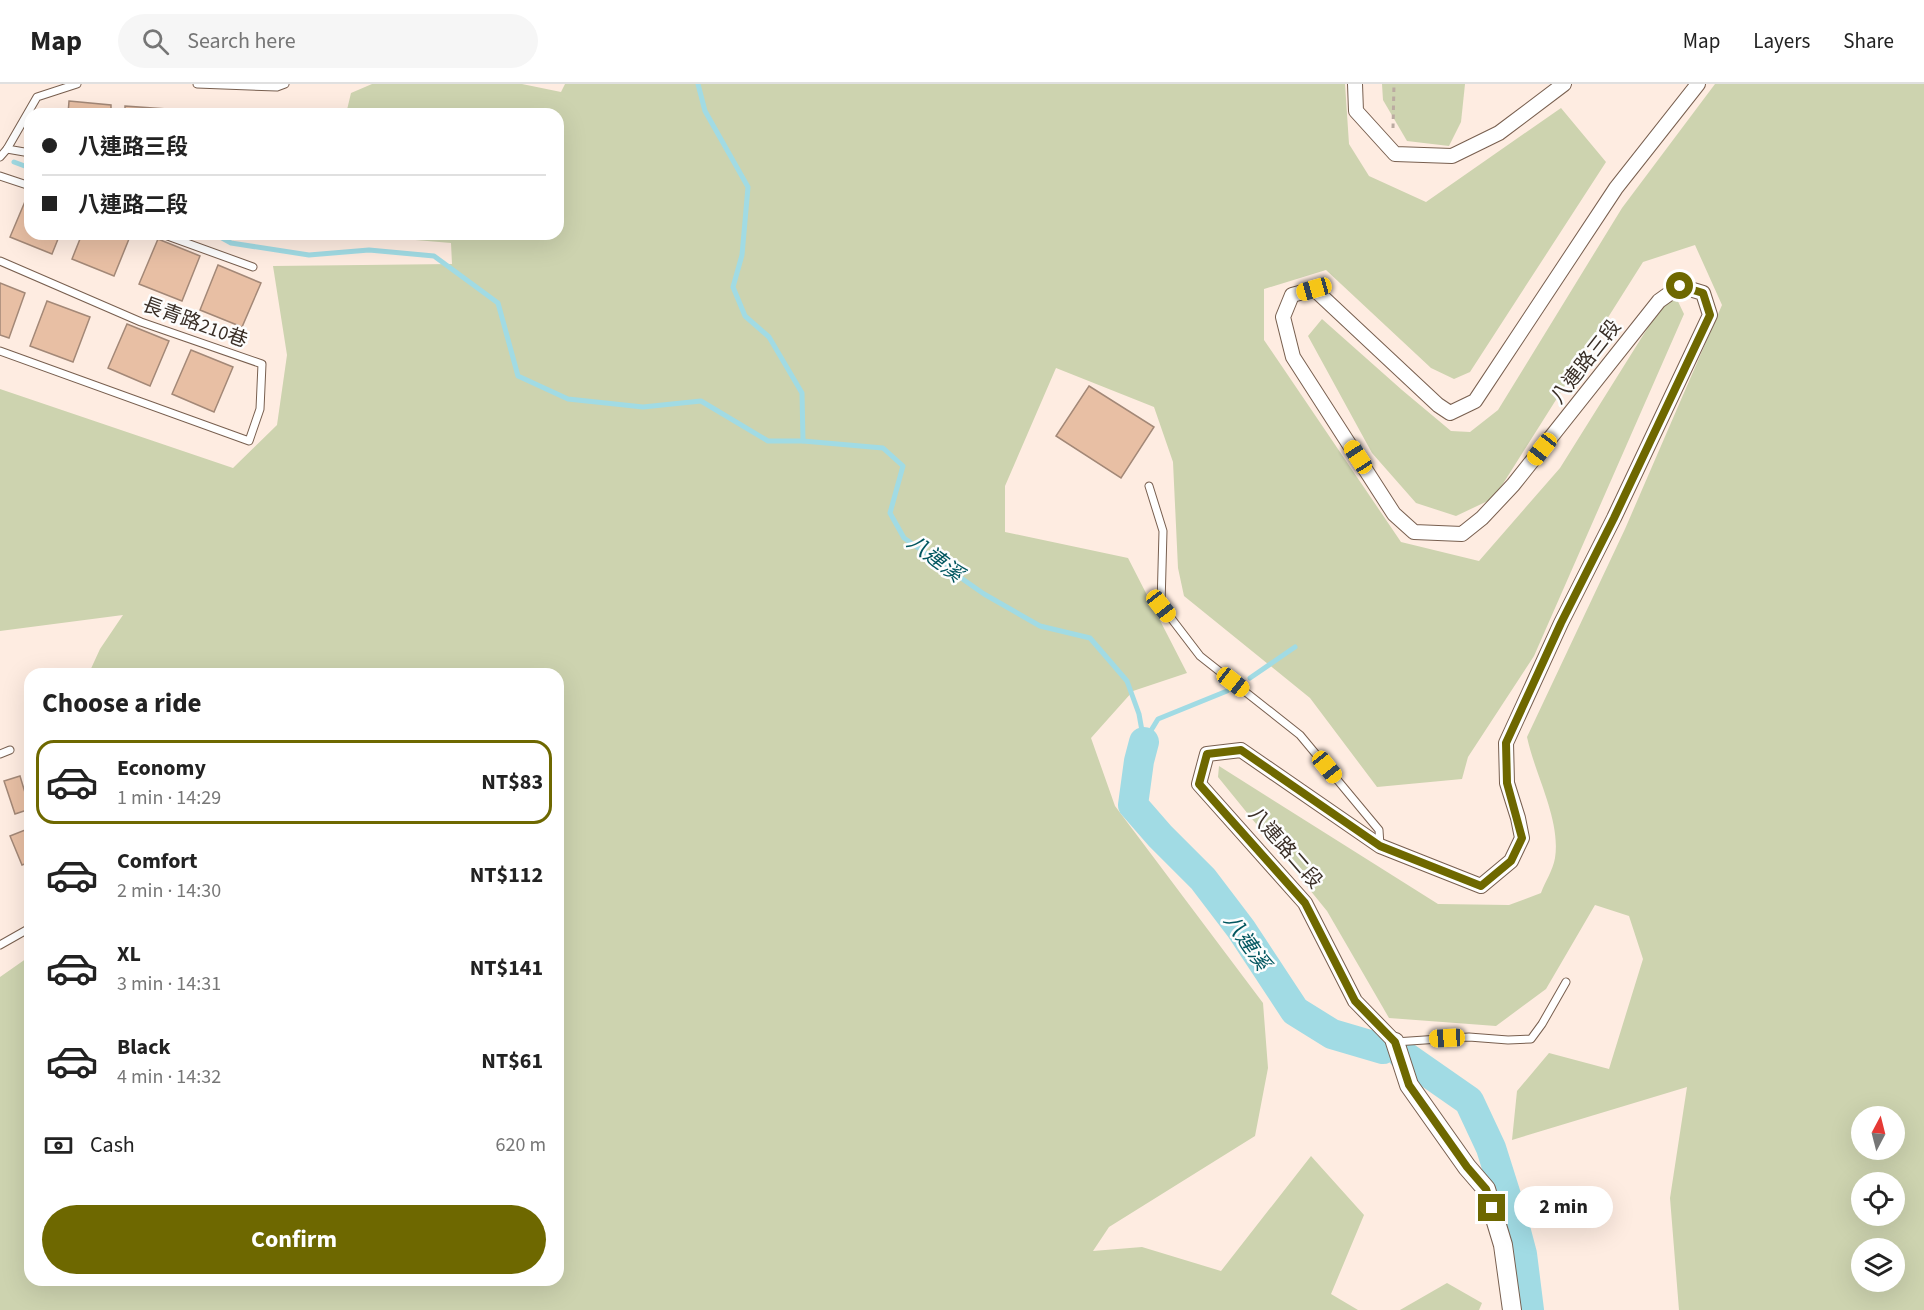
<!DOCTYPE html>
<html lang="en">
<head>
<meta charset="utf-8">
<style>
	body { margin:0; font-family:"Source Sans 3","Noto Sans TC",sans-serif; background:#f6f6f6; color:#222; height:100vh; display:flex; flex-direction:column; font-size:22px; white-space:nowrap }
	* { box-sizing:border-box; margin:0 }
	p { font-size:20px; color:#767676 }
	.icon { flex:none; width:33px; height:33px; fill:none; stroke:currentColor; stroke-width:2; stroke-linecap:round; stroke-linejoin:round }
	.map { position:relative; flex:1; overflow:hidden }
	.sheet { position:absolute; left:24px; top:584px; width:540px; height:618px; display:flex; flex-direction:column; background:#fff; border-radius:18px; box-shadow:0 6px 24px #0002 }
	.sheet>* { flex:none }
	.banner { position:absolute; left:24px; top:24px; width:540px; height:132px; border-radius:18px; box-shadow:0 6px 24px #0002; display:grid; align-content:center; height:132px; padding:0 18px; background:#fff }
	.needle { width:39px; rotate:7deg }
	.buttons { position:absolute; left:1851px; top:1022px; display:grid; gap:12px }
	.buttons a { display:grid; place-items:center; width:54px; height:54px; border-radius:50%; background:#fff; box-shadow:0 6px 24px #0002; font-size:30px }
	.end { position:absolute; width:27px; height:27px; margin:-14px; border:8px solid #6e6800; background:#fff; box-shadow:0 0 0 3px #fff }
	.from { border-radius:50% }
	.bubble { position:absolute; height:42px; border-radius:21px; background:#fff; box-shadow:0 6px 24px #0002; font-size:20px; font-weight:700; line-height:42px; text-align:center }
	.car { position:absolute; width:18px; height:36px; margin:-18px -9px; border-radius:8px; box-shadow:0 0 4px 2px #0007; background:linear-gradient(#f5c518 24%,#345 0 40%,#f5c518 0 76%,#345 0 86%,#f5c518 0) }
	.banner b { display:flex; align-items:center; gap:21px; height:57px; font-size:22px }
	.banner b+b { border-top:2px solid #e0e0e0 }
	.banner i { width:15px; height:15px; background:#222 }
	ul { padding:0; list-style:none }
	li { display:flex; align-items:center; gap:18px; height:84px; margin:0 12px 9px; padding:0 6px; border:3px solid transparent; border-radius:18px }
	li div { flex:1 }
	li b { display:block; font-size:22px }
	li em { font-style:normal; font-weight:700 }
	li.active { border-color:#6e6800 }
	li>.icon { width:54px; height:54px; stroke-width:1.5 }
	h2 { padding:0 18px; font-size:27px; line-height:72px }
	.pay { display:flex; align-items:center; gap:15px; height:66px; padding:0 18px; font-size:22px }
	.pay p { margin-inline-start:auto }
	.action { display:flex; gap:12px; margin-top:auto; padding:12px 18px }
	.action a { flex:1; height:69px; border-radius:36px; background:#6e6800; color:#fff; font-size:24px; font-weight:700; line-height:69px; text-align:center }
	header { display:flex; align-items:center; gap:36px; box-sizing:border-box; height:84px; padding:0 30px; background:#fff; border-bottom:2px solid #e0e0e0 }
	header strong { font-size:28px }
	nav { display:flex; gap:33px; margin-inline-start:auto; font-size:21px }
	.search { width:420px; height:54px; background:#f6f6f6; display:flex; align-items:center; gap:15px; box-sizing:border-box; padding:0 21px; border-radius:33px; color:#767676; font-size:22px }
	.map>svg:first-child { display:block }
	.green { fill:#cdd3af; fill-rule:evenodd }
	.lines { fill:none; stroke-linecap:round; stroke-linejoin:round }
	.stream { stroke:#a1dbe4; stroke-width:5 }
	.river { stroke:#a1dbe4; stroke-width:30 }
	.building { fill:#e8bfa4; stroke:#a38877; stroke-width:1.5 }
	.lane-casing { stroke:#785f4f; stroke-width:9 }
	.street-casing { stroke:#785f4f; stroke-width:16 }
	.secondary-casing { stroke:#785f4f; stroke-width:20 }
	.path { stroke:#bbaba1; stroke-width:3; stroke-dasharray:4.5 4.5; stroke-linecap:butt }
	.lane { stroke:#fff; stroke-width:7 }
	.street { stroke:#fff; stroke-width:14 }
	.secondary { stroke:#fff; stroke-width:18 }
	.route { stroke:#6e6800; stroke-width:8 }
	.labels { text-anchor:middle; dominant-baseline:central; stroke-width:5; stroke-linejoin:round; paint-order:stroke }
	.street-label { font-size:20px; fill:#392e26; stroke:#fdfdfd }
	.water-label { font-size:21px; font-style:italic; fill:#00565f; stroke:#fdfdfd }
</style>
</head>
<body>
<header>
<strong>Map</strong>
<div class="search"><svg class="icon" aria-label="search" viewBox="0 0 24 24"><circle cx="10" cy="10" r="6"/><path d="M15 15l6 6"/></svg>Search here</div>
<nav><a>Map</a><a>Layers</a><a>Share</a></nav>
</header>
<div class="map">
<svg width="1924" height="1226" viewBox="0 0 1924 1226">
	<rect width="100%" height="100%" fill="#feece1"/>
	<!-- green -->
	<g class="green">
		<polygon points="372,0 522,0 561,8 565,0 1345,0 1349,60 1369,92 1426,118 1561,24 1606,78 1470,288 1454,295 1431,284 1326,186 1264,205 1264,256 1401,458 1479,477 1560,384 1672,205 1684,230 1534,572 1468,673 1462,695 1377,703 1310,614 1184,512 1178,484 1173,378 1154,323 1056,284 1005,402 1005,448 1128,474 1187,589 1133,607 1091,654 1115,722 1263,919 1268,984 1255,1052 1109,1143 1093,1167 1142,1163 1221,1187 1311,1072 1364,1131 1331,1210 1358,1226 0,1226 0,893 30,872 30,1196 558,1196 558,590 89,589 100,565 123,531 0,547 0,305 233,384 277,341 287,271 273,182 452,180 451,159 344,150 558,150 558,30 346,30 351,9"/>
		<polygon points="1382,0 1465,0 1461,38 1449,62 1407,57 1383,16"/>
		<path d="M1715 0H1924V1226H1679L1670 1114 1687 1003 1512 1056 1517 1007 1549 969 1609 985 1643 875 1629 832 1595 821 1546 905 1496 942 1389 934 1327 827 1218 693 1219 682 1438 820 1509 821 1541 809C1545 798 1553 786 1555 774 1561 736 1535 691 1527 653L1625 445 1722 221 1695 161 1643 178 1494 414 1456 432 1416 419 1372 369 1308 252 1322 235 1402 306 1451 347 1470 348 1498 326 1622 124ZM1862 1032H1894V1065H1862ZM1862 1098H1894V1131H1862ZM1862 1164H1894V1197H1862Z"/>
		<polygon points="1447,1199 1482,1219 1479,1226 1400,1226"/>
	</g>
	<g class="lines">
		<!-- stream -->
		<g class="stream">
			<polyline points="698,0 705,27 748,103 742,171 733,203 745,232 769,253 802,309 803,357"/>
			<polyline points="14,78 30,84"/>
			<polyline points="215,150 231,159 309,171 369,166 434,172 498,219 518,292 568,315 643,323 701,317 768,357 803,357 883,364 903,382 890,429 904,454 984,510 1040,542 1090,554 1127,597 1139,630 1144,658"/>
			<polyline points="1250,594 1295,563"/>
			<polyline points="1144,658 1158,635 1227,607"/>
		</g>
		<!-- river -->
		<g class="river">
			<polyline points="1144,658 1139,677 1133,721 1160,752 1203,795 1241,845 1295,927 1332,950 1383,965"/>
			<polyline points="1403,971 1469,1017 1491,1064 1509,1121 1522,1170 1529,1226"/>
		</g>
	</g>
	<!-- building -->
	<g class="building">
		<polygon points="69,17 111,21 111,30 68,30"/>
		<polygon points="125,22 167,25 167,30 125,30"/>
		<rect x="237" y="25" width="37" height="5"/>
		<polygon points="179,26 221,29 221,30 179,30"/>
		<polygon points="29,108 30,150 60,150 52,170 10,153"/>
		<polygon points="82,150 131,150 114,192 72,175"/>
		<polygon points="158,155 200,172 182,217 139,200"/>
		<polygon points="218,181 261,199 242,243 200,226"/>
		<polygon points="0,199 25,209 9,254 0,251"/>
		<polygon points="47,217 90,233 73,278 30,262"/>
		<polygon points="127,240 169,257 150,302 108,284"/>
		<polygon points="191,266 233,283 214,328 172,310"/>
		<polygon points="1089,302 1154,343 1121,394 1056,352"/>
		<polygon points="20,692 30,725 15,730 4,697"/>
		<polygon points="30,744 30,778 22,781 10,752"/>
	</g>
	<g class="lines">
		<!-- lane casing -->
		<g class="lane-casing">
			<g id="lane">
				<polyline points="197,0 277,3 285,0"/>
				<polyline points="7,65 30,69"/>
				<polyline points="0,73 7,65 37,13 77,0"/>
				<polyline points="0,92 30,102"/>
				<polyline points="162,150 253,183"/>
				<polyline points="0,177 141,238 262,280 260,325 249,357 0,267"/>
				<polyline points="1149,402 1163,447 1161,521 1200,572 1300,651 1379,746 1380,762"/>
				<polyline points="0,670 10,666"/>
				<polyline points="0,861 30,844"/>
				<polyline points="1395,958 1469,953 1508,956 1531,955 1542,940 1566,898"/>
			</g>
		</g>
		<!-- street casing -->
		<g class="street-casing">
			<g id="street">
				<polyline points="1355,0 1356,27 1395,70 1452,72 1499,49 1564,0"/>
				<polyline points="1395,958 1355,917 1305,819 1199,700 1207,670 1241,666 1380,762 1481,802 1511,777 1522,754 1518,734 1507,699 1506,659 1561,539 1614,434 1710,231 1703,209 1680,202 1659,217 1513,401 1482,434 1462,450 1414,448 1394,430 1293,273 1283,233 1292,211 1314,205 1438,321 1450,329 1475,317 1616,104 1698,0"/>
			</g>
		</g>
		<!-- secondary casing -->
		<g class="secondary-casing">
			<polyline id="secondary" points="1395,958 1409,1001 1467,1083 1486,1105 1503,1161 1512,1226"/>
		</g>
		<!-- path -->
		<polyline class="path" points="1393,44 1394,0"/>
		<!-- lane -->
		<use href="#lane" class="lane"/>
		<!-- street -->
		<use href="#street" class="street"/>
		<!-- secondary -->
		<use href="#secondary" class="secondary"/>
	</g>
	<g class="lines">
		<!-- route -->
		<polyline class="route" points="1492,1124 1486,1105 1467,1083 1409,1001 1395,958 1355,917 1305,819 1199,700 1207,670 1241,666 1380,762 1481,802 1511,777 1522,754 1507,699 1506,659 1561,539 1614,434 1710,231 1703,209 1680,202"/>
	</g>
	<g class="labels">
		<!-- street labels -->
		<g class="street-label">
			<text transform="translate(195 239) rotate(20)">長青路210巷</text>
			<text transform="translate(1586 278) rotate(-52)">八連路三段</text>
			<text transform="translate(1285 764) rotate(49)">八連路二段</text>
		</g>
		<!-- water labels -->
		<g class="water-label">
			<text transform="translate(935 474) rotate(37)">八連溪</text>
			<text transform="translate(1247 858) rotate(55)">八連溪</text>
		</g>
	</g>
</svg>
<div class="buttons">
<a><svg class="needle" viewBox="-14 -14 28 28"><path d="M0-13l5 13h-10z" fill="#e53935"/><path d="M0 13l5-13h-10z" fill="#767676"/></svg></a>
<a><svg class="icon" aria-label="locate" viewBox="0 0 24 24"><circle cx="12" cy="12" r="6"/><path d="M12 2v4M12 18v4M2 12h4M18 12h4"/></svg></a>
<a><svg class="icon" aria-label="layers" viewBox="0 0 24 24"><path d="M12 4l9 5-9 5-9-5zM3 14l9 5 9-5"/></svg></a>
</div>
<i class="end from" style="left:1680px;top:202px"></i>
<i class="end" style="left:1492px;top:1124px"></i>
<div class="bubble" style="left:1514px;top:1102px;width:99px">2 min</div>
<i class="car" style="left:1314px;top:205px;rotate:254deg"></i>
<i class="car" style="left:1542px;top:365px;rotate:218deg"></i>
<i class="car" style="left:1358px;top:373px;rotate:327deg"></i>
<i class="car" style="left:1161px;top:522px;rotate:142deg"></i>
<i class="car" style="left:1233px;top:598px;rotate:128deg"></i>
<i class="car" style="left:1327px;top:683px;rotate:141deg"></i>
<i class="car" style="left:1447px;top:954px;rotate:267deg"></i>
<div class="banner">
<b><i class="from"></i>八連路三段</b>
<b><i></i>八連路二段</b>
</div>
<section class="sheet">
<h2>Choose a ride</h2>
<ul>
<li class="active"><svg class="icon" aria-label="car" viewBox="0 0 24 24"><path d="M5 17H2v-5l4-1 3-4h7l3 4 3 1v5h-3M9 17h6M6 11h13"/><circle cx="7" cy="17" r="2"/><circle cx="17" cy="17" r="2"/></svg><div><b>Economy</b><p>1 min · 14:29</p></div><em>NT$83</em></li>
<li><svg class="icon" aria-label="car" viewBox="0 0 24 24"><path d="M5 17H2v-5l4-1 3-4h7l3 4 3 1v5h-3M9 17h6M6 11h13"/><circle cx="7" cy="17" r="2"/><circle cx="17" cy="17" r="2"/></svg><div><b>Comfort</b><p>2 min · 14:30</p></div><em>NT$112</em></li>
<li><svg class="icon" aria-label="car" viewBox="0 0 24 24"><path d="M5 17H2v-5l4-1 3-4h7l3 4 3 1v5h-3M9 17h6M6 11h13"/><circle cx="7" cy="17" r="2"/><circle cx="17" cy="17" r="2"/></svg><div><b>XL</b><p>3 min · 14:31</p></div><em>NT$141</em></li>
<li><svg class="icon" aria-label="car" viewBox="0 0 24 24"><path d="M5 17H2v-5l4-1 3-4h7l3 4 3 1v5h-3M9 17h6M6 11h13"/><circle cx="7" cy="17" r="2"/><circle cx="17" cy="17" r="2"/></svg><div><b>Black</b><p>4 min · 14:32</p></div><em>NT$61</em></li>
</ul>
<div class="pay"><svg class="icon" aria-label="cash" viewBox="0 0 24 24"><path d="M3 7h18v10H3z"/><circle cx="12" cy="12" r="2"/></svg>Cash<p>620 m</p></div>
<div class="action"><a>Confirm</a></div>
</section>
</div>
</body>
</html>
